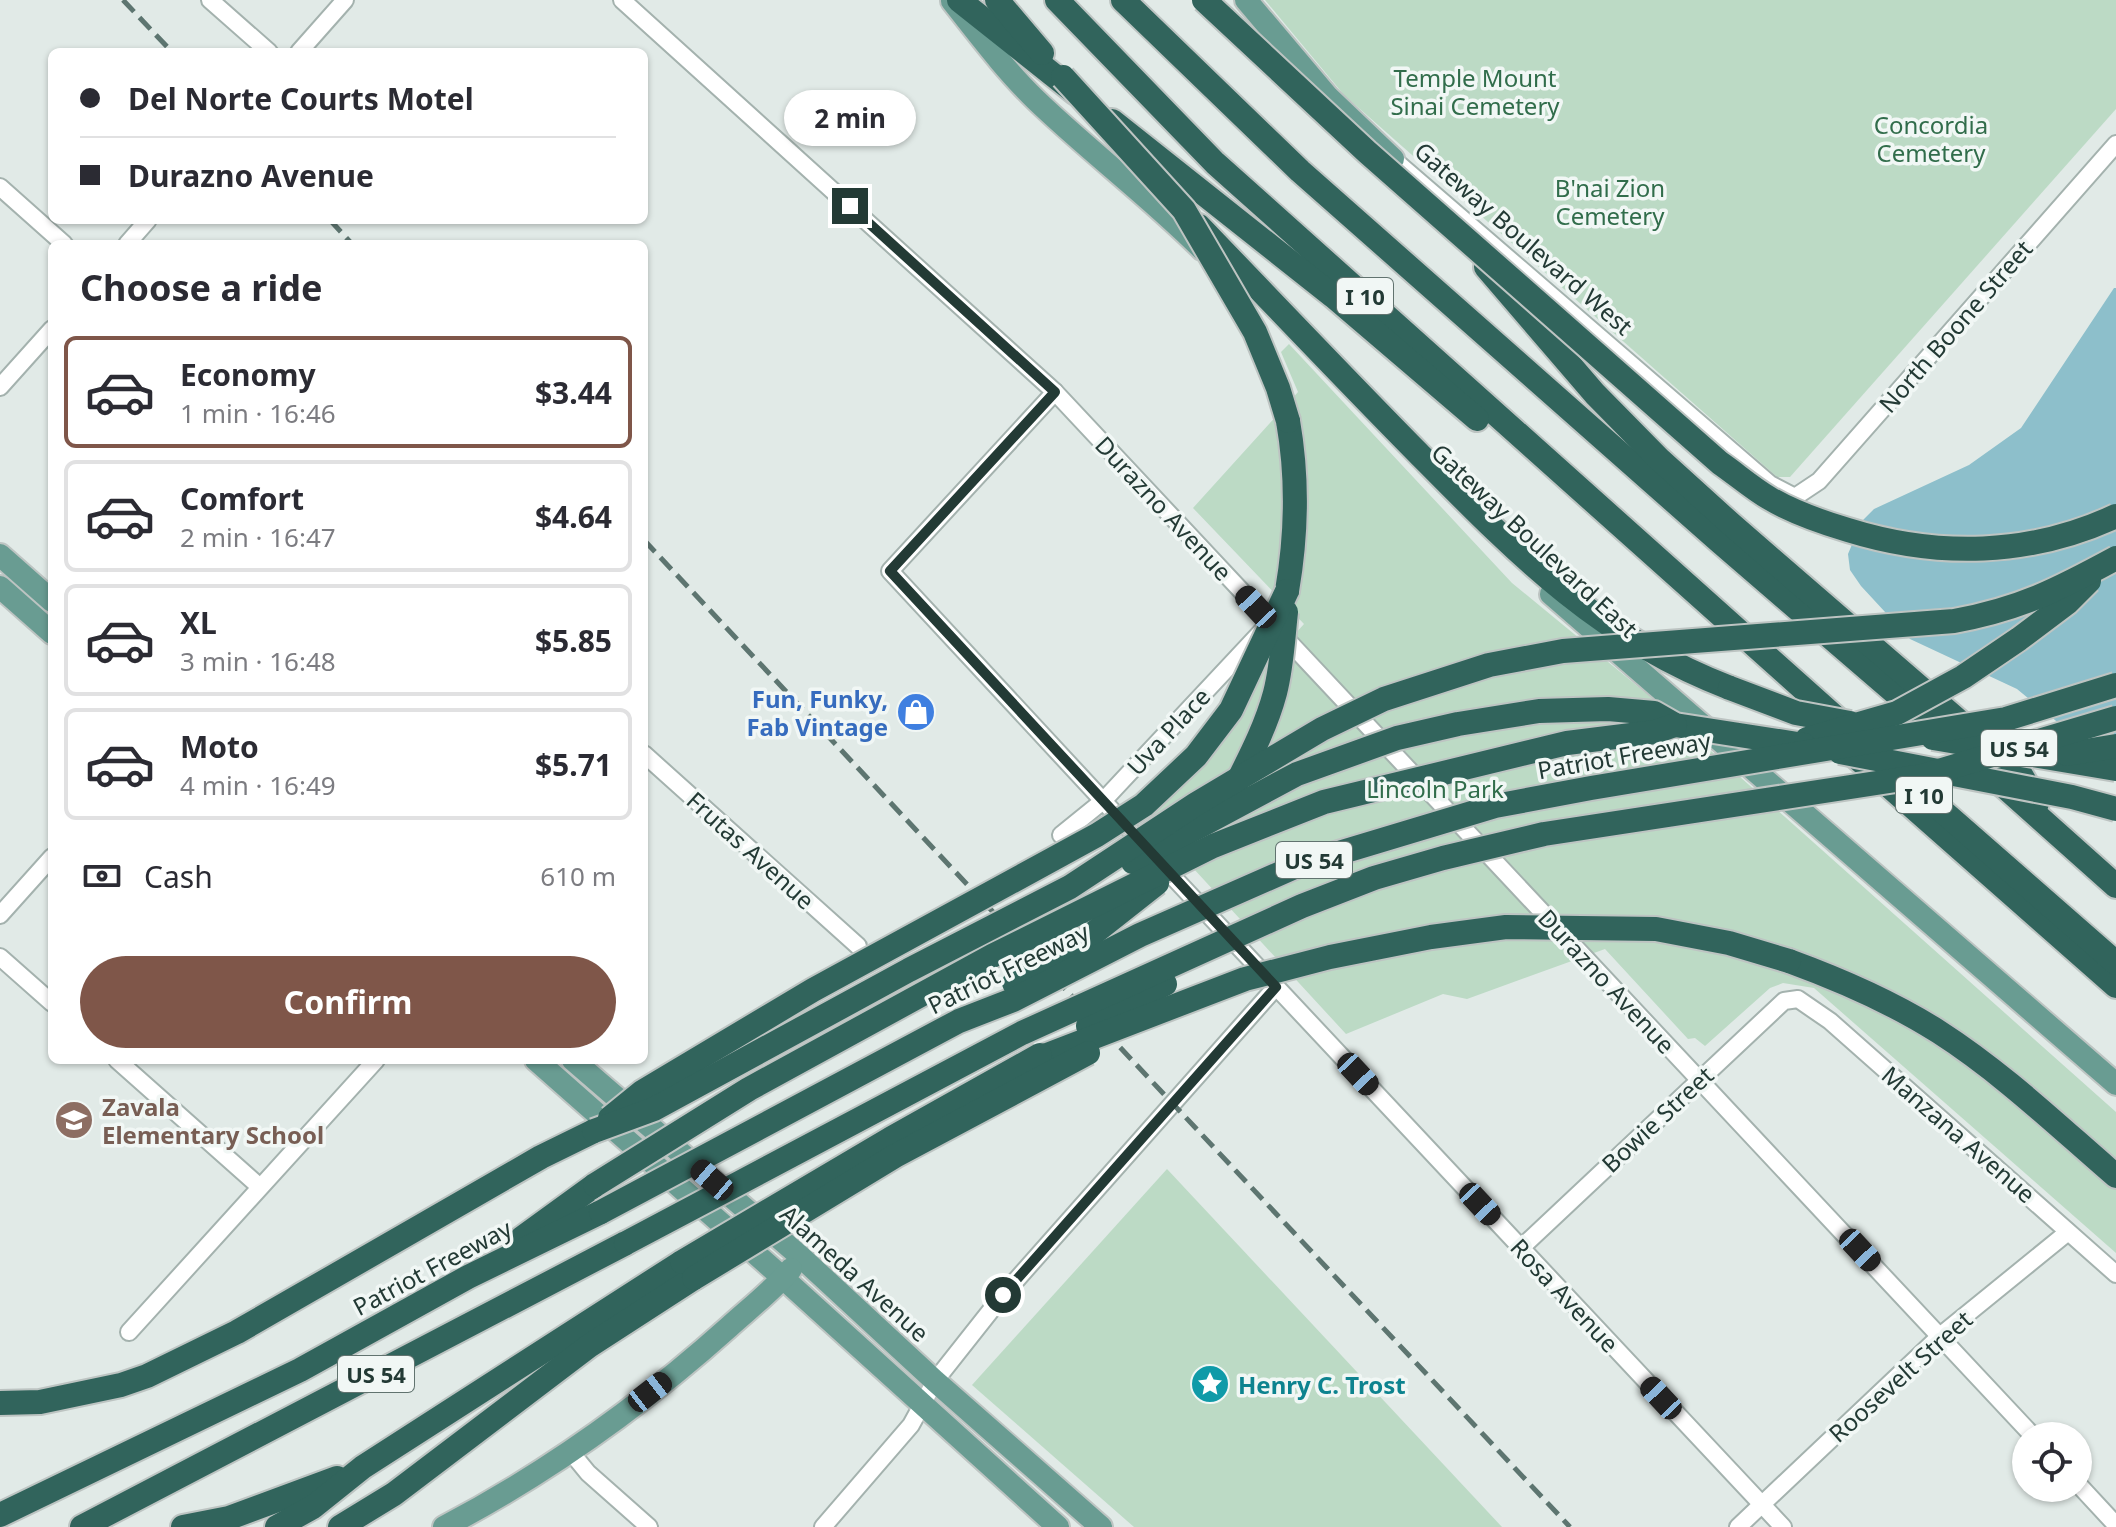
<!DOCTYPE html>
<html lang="en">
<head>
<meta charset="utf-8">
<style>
	body { margin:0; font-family:"Noto Sans",sans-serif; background:#f2f2f3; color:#2b2b33; height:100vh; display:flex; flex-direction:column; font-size:30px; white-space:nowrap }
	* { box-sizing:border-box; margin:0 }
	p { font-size:26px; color:#7c7c81 }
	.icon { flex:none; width:44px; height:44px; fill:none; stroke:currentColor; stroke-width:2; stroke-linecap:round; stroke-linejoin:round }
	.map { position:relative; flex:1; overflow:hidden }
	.details { position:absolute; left:48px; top:240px; width:600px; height:824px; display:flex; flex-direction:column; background:#fff; border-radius:12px; box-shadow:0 2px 6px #0004 }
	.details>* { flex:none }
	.hud { position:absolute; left:48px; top:48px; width:600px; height:176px; border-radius:12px; box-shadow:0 2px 6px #0004; display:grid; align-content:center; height:176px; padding:0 32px; background:#fff }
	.buttons { position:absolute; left:2012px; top:1422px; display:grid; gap:16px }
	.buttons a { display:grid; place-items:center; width:80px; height:80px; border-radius:50%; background:#fff; box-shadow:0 2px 6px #0004; font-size:40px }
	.end { position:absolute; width:36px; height:36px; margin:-18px; border:10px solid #233a35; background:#fff; box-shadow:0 0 0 4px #fff }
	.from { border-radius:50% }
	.bubble { position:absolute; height:56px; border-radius:28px; background:#fff; box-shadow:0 2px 6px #0004; font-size:26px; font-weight:700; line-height:56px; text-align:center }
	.car { position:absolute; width:24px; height:48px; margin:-24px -12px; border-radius:10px; box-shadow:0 0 6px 2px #0007; background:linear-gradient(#222 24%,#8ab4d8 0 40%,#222 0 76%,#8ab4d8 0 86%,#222 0) }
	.hud b { display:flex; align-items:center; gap:28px; height:76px; font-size:30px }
	.hud b+b { border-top:2px solid #e1e1e2 }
	.hud i { width:20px; height:20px; background:#2b2b33 }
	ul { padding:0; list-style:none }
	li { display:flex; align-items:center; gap:24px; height:112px; margin:0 16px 12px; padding:0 16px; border:4px solid #e1e1e2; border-radius:12px }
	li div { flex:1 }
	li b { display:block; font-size:30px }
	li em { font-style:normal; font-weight:700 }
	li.active { border-color:#7f5649 }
	li>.icon { width:72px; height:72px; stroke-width:1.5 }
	h2 { padding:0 32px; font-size:36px; line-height:96px }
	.pay { display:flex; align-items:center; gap:20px; height:88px; padding:0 32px; font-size:30px }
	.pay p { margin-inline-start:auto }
	.button { display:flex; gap:16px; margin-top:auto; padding:16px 32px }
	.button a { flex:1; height:92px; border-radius:48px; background:#7f5649; color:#fff; font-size:32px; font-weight:700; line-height:92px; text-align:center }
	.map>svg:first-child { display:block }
	.green { fill:#bcdac5 }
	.water { fill:#8dbfcb }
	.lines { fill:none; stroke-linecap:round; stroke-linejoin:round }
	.minor-casing { stroke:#a4b2ae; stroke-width:20 }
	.major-casing { stroke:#bdc4c2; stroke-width:26 }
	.highway-casing { stroke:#bdc4c2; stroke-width:28 }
	.minor { stroke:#fff; stroke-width:16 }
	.major { stroke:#699c92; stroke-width:22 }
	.highway { stroke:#31645c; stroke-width:24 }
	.rail { stroke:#5d7570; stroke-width:5; stroke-dasharray:16 8; stroke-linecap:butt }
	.highway-bridge-casing { stroke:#bdc4c2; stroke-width:28; stroke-linecap:butt }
	.highway-bridge { stroke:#31645c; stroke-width:24 }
	.route { stroke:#233a35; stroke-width:10 }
	.labels { text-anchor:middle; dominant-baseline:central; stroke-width:7; stroke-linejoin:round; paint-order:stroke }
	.shield { fill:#f1f7f5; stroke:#61736f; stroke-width:2 }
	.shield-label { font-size:22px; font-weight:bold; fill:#233a35 }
	.park-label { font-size:24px; fill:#316d4b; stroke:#f1f7f5 }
	.street-label { font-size:24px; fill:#233a35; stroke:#f1f7f5 }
	.shop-label { font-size:24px; font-weight:bold; fill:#366cbe; stroke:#f1f7f5; text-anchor:end }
	.education-label { font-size:24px; font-weight:bold; fill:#785e54; stroke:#f1f7f5; text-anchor:start }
	.culture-label { font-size:24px; font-weight:bold; fill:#0d838f; stroke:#f1f7f5; text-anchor:start }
</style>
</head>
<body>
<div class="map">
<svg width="2116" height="1527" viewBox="0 0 2116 1527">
	<rect width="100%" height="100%" fill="#e1eae7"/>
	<!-- green -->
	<g class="green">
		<polygon points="1265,0 2116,0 2116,109 1790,477 1777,477 1344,95"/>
		<polygon points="1289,344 1512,583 1647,694 2116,1112 2116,1253 1814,988 1783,983 1770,988 1705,1046 1695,1038 1688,1039 1605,949 1467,999 1443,994 1346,1034 1135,805 1184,757 1304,624 1193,508 1298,392 1281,352"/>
		<polygon points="1167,1169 1502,1527 1134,1527 972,1385"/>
	</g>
	<!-- water -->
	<polygon class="water" points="2114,288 2116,288 2116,770 2017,689 1910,639 1861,586 1850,570 1848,554 1862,521 1874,509 1969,465 2021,428"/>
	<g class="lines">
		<!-- minor casing -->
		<g class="minor-casing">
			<g id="minor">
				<polyline points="210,0 269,52"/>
				<polyline points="622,0 1055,392 2033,1436"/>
				<polyline points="299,52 345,0"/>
				<polyline points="1393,159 1770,484 1795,497 1819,481 2116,144"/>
				<polyline points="0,187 64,244"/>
				<polyline points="127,244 148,220"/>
				<polyline points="0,387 52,329"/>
				<polyline points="1055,392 890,571 1145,846"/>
				<polyline points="644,754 858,946"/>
				<polyline points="1061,835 1103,801 1262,631"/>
				<polyline points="1160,863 1783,1527"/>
				<polyline points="0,915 52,857"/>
				<polyline points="0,957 52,1003"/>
				<polyline points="117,1060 260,1187"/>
				<polyline points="1521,1248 1784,1001 1798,999 1830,1021 2116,1274"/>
				<polyline points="129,1332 376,1060"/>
				<polyline points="570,1451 588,1473 649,1527"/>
				<polyline points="2078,1484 2116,1525"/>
				<polyline points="823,1527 911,1425 935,1381 1003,1295 1276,987"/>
				<polyline points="1738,1527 1940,1336 2068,1232"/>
			</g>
		</g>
		<!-- major casing -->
		<g class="major-casing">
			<g id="major">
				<polyline points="1246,0 1328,97 1393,159"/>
				<path d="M952 1C979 35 1005 70 1036 100 1090 152 1149 196 1202 249"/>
				<polyline points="0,555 52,601"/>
				<polyline points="0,587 52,633"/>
				<polyline points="1551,594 2116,1084"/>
				<polyline points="536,1060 783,1278 1058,1527"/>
				<polyline points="573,1060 801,1257 935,1381 1101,1527"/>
				<path d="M444 1527C547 1473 642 1405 729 1327 750 1308 773 1290 791 1269"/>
			</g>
		</g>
		<!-- highway casing -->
		<g class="highway-casing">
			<g id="highway">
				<polyline points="959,0 1076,93"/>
				<polyline points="997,0 1042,53"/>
				<polyline points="1057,0 1215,163 1846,727"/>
				<polyline points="1123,0 1300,171 1719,541 1950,740"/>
				<polyline points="1112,121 1333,296 1477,419"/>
				<path d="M1199 226C1272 302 1344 378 1418 453 1515 551 1598 638 1730 688"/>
				<polyline points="1486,267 1595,394 1659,459 1732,525 2021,775 2037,803"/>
				<path d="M1287 591C1297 533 1298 478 1288 421"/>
				<polyline points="1846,748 2116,986"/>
				<polyline points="1892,767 2116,963"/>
				<polyline points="1996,779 2116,886"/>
				<path d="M1789 961C1841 980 1892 1002 1939 1032 2003 1073 2059 1127 2116 1176"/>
				<polyline points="522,1238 595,1185"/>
				<polyline points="0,1403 40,1402 121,1385 147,1376 237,1332 541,1157 594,1131"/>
				<polyline points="0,1515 300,1370 468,1277 601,1212"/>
				<polyline points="82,1527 626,1243"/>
				<polyline points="183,1527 229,1518 337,1478"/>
				<polyline points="277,1527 313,1507 363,1467 682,1262"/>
				<polyline points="340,1527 394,1494 589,1346 694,1278"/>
			</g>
		</g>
		<!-- minor -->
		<use href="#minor" class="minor"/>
		<!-- major -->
		<use href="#major" class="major"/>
		<!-- highway -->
		<use href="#highway" class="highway"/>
		<!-- rail -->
		<g class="rail">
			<polyline points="123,0 172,52"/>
			<polyline points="330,220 352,244"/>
			<polyline points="644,540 1570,1527"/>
		</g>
		<!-- highway-bridge casing -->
		<g class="highway-bridge-casing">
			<g id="highway-bridge">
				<path d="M1204 0 1367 152 1720 463C1736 474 1752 488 1769 498 1794 513 1821 522 1848 530 1938 558 2030 556 2116 516"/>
				<polyline points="1063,77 1184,210 1255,332 1278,388 1288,421"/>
				<polyline points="1730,688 1796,713 1850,723"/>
				<polyline points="1933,738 2116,769"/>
				<polyline points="1807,739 1897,713 1963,677 2019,639 2067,603 2089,581"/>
				<polyline points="1840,752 2072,797 2116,809"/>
				<polyline points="2067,754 2116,746"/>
				<path d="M1239 779C1253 751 1267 723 1275 693 1282 666 1283 639 1286 612"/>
				<polyline points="1133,862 1297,774 1397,738 1458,724 1539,711 1608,709 1654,713 1675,725 1804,745"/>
				<polyline points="1014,983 1081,943 1157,883"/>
				<polyline points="1088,1026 1165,984"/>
				<polyline points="1029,1062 1245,979 1330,957 1431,937 1506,927 1656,929 1729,943 1789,961"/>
				<polyline points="610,1118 642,1092 813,990 1097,835 1144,805 1196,756 1231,710 1287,591"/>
				<path d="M594 1131 654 1109 909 970 1070 887 1196 804 1322 729 1384 699 1489 665 1563 651 1954 621C2020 609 2057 590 2116 558"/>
				<polyline points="595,1185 749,1089 992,956 1213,846 1324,802 1567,743 1655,732 1675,725"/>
				<polyline points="601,1212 959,1021 1013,1000 1140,935 1299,865 1495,806 1591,788 2006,719 2116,685"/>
				<polyline points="626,1243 1022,1033 1302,906 1374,878 1443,858 1544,834 1922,776 2116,718"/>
				<polyline points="682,1262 890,1139 1040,1055"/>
				<polyline points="694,1278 895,1156 1088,1053"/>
			</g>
		</g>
		<!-- highway-bridge -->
		<use href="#highway-bridge" class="highway-bridge"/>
	</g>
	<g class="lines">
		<!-- route -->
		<polyline class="route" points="850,206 1055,392 890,571 1276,987 1003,1295"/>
	</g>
	<!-- icons -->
	<defs>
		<g id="shop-disc" transform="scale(2)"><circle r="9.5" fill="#3f7fe0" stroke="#f1f7f5"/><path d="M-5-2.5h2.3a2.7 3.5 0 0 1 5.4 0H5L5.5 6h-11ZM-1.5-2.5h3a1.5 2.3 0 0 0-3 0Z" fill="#fff"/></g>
		<g id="school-disc" transform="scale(2)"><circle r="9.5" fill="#8d6e63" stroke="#f1f7f5"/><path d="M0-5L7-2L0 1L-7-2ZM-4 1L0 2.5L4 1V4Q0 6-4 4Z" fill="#fff"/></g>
		<g id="sight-disc" transform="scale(2)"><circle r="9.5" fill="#0f9aa8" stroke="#f1f7f5"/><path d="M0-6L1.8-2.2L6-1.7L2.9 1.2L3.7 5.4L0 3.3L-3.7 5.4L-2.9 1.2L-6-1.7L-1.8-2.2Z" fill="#fff"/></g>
	</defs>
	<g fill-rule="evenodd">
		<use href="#shop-disc" x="916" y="712"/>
		<use href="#school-disc" x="74" y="1120"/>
		<use href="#sight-disc" x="1210" y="1384"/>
	</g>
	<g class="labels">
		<!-- shield labels -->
		<g class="shield">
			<rect x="1337" y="278" width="56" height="36" rx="6"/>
			<rect x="1981" y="730" width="76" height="36" rx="6"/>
			<rect x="1896" y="777" width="56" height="36" rx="6"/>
			<rect x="1276" y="842" width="76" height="36" rx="6"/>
			<rect x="338" y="1356" width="76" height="36" rx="6"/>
		</g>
		<g class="shield-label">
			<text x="1365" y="296">I 10</text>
			<text x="2019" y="748">US 54</text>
			<text x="1924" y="795">I 10</text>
			<text x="1314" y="860">US 54</text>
			<text x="376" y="1374">US 54</text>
		</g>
		<!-- park labels -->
		<g class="park-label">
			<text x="1475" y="77">Temple Mount<tspan x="1475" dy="28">Sinai Cemetery</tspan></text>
			<text x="1931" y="124">Concordia<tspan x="1931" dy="28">Cemetery</tspan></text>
			<text x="1610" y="187">B'nai Zion<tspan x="1610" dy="28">Cemetery</tspan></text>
			<text x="1435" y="788">Lincoln Park</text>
		</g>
		<!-- street labels -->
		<g class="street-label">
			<text transform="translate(1524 238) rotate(41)">Gateway Boulevard West</text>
			<text transform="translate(1955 326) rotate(-49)">North Boone Street</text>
			<text transform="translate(1164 508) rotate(47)">Durazno Avenue</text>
			<text transform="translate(1535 540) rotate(43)">Gateway Boulevard East</text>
			<text transform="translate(1168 731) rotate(-47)">Uva Place</text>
			<text transform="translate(1624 755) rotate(-10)">Patriot Freeway</text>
			<text transform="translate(751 850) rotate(42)">Frutas Avenue</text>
			<text transform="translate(1008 968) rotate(-26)">Patriot Freeway</text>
			<text transform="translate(1607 981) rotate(47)">Durazno Avenue</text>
			<text transform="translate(1657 1119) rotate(-43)">Bowie Street</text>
			<text transform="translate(1959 1134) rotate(41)">Manzana Avenue</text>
			<text transform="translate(432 1267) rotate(-28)">Patriot Freeway</text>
			<text transform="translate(855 1273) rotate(42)">Alameda Avenue</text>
			<text transform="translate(1565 1295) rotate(47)">Rosa Avenue</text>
			<text transform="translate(1900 1376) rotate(-42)">Roosevelt Street</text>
		</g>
		<!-- shop labels -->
		<g class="shop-label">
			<text x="888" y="698">Fun, Funky,<tspan x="888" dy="28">Fab Vintage</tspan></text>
		</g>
		<!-- education labels -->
		<g class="education-label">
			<text x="102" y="1106">Zavala<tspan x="102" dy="28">Elementary School</tspan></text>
		</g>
		<!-- culture labels -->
		<g class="culture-label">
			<text x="1238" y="1384">Henry C. Trost</text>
		</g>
	</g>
</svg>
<div class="buttons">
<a><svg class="icon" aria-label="locate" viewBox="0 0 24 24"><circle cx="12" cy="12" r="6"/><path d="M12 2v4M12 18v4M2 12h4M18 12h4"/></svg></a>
</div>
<i class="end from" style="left:1003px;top:1295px"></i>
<i class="end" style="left:850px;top:206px"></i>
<div class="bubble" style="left:784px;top:90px;width:132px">2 min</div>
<i class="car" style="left:1256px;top:607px;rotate:317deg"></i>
<i class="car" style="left:1358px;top:1074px;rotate:137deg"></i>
<i class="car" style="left:712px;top:1180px;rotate:311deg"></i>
<i class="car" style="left:1480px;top:1204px;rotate:137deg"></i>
<i class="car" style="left:1860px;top:1250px;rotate:137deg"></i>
<i class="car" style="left:650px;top:1392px;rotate:52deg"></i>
<i class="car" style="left:1661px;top:1398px;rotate:317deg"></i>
<div class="hud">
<b><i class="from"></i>Del Norte Courts Motel</b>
<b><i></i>Durazno Avenue</b>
</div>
<section class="details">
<h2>Choose a ride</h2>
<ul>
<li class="active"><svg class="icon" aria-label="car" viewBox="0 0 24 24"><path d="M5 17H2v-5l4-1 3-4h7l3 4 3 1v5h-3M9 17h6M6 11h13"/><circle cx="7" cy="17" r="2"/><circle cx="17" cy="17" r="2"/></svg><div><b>Economy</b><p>1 min · 16:46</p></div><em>$3.44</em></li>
<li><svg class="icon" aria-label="car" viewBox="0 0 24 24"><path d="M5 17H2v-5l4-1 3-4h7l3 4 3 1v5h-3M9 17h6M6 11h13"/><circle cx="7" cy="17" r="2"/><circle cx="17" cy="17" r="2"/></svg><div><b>Comfort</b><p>2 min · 16:47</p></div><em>$4.64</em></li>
<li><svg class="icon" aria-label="car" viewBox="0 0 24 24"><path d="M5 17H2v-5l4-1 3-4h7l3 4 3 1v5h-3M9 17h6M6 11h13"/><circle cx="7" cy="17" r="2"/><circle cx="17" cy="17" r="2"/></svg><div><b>XL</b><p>3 min · 16:48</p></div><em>$5.85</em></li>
<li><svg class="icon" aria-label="car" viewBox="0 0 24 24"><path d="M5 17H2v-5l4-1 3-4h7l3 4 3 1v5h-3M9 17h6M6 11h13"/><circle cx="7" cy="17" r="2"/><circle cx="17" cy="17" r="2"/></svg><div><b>Moto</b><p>4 min · 16:49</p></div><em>$5.71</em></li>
</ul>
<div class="pay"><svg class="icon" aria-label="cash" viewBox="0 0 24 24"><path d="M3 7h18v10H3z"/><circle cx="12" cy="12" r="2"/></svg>Cash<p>610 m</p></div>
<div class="button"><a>Confirm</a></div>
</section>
</div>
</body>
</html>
